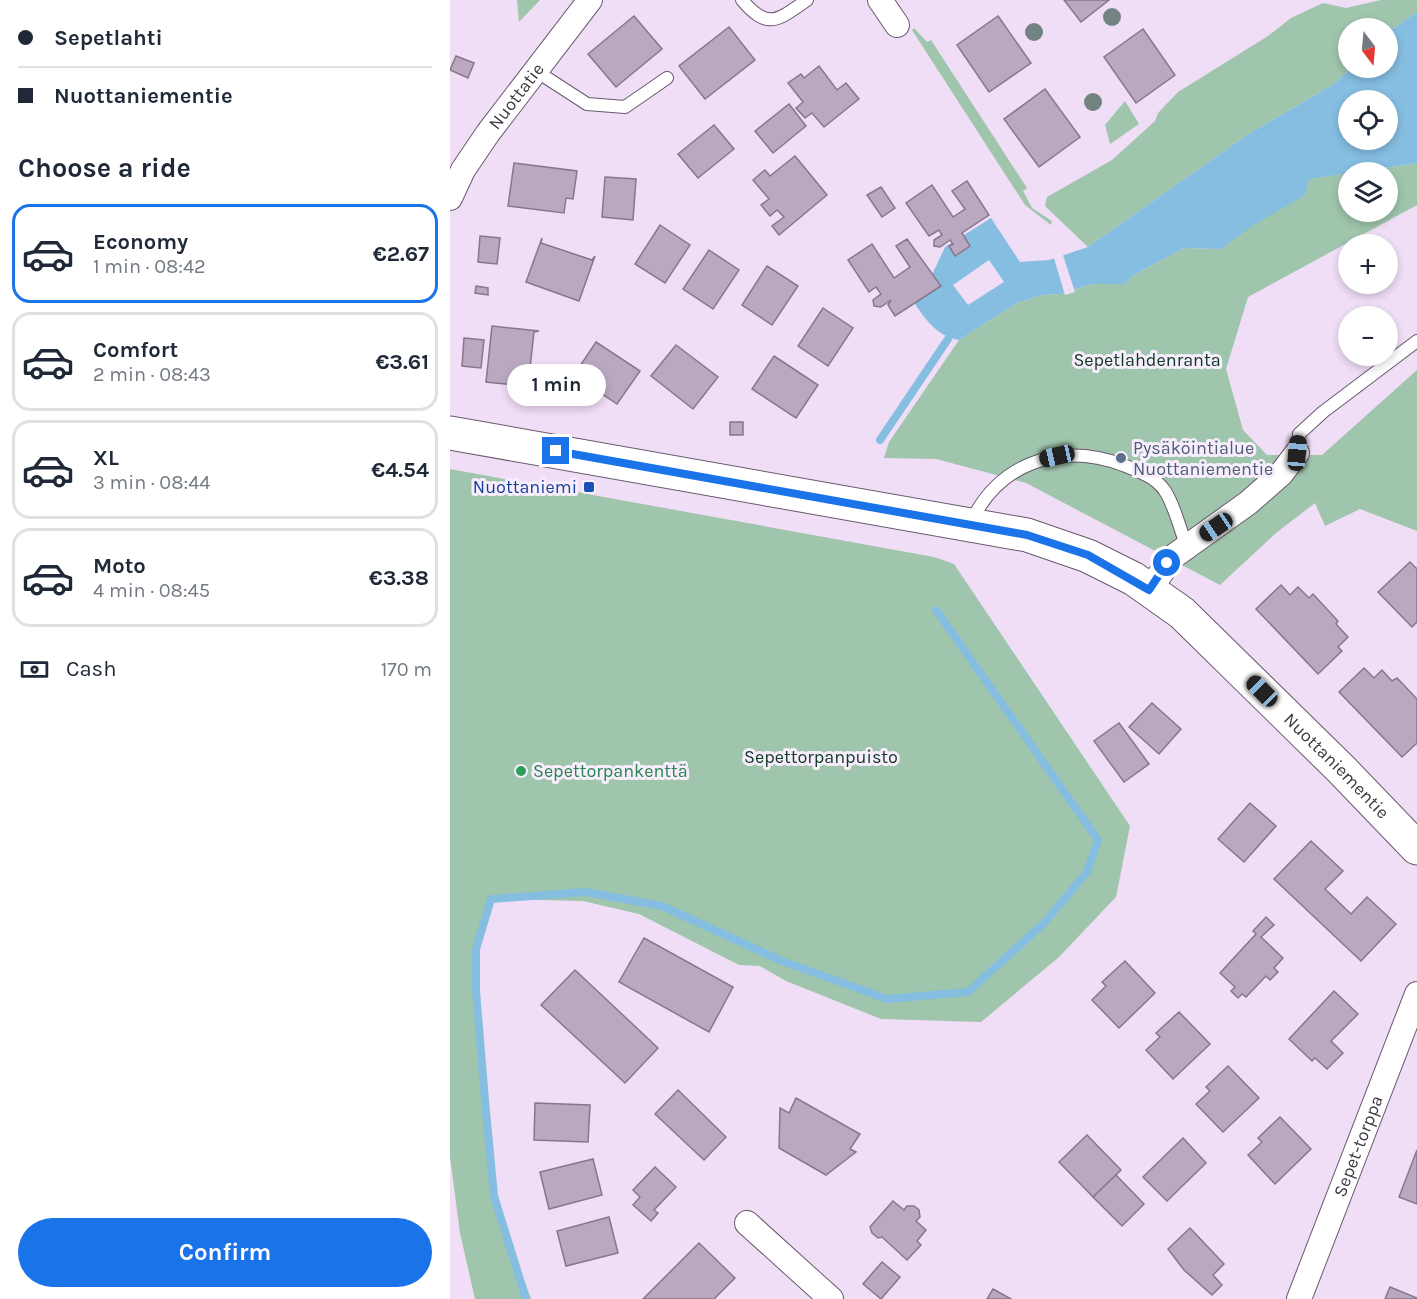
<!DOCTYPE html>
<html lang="en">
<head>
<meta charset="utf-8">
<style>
	body { margin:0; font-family:Karla,sans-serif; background:#f6f6f7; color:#1f2937; height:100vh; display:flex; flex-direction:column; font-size:22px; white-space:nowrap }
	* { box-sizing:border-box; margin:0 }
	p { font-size:20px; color:#747a83 }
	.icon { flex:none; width:33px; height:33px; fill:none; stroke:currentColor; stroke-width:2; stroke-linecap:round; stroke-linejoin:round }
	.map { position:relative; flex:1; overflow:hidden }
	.side { display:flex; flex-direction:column; background:#fff; width:450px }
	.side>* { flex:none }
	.top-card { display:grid; align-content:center; height:132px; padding:0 18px; background:#fff }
	.needle { width:39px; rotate:164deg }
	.tools { position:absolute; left:888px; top:18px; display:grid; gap:12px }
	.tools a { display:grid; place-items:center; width:60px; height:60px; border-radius:50%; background:#fff; box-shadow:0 3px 9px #0003; font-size:30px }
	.end { position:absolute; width:27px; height:27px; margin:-14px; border:8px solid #1a73e8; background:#fff; box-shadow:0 0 0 3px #fff }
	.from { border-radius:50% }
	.bubble { position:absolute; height:42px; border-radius:21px; background:#fff; box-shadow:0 3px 9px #0003; font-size:20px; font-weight:700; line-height:42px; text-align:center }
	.car { position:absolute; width:18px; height:36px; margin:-18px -9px; border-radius:8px; box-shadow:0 0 4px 2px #0007; background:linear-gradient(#222 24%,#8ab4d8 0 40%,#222 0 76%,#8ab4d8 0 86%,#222 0) }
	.top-card b { display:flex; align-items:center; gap:21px; height:57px; font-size:22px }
	.top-card b+b { border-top:2px solid #e0e1e3 }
	.top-card i { width:15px; height:15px; background:#1f2937 }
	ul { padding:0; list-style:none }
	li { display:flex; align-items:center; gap:18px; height:99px; margin:0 12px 9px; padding:0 6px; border:3px solid #e0e1e3; border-radius:18px }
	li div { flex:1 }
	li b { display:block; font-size:22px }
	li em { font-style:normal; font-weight:700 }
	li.current { border-color:#1a73e8 }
	li>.icon { width:54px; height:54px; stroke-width:1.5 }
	h2 { padding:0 18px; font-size:27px; line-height:72px }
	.pay { display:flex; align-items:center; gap:15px; height:66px; padding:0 18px; font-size:22px }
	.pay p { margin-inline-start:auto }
	.primary-button { display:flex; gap:12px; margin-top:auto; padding:12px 18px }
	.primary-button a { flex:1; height:69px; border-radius:36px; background:#1a73e8; color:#fff; font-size:24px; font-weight:700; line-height:69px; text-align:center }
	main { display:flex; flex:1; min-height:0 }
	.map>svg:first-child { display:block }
	.green { fill:#9fc5ac }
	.water { fill:#85bee1; fill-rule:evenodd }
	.pier { fill:#f0ddf6 }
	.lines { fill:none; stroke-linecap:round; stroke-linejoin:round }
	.stream { stroke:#85bee1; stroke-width:8 }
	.building { fill:#baa8c0; stroke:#87768c; stroke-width:1.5 }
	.service-casing { stroke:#69596e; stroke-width:14 }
	.minor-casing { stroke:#69596e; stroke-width:26 }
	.secondary-casing { stroke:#69596e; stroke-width:35 }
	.service { stroke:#fff; stroke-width:12 }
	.minor { stroke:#fff; stroke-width:24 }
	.secondary { stroke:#fff; stroke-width:33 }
	.tree { fill:#738381 }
	.route { stroke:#1a73e8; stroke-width:8 }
	.service-dot { fill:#5c6f8a; stroke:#f8edfc; stroke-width:2 }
	.transit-dot { fill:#1a4fb4; stroke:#f8edfc; stroke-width:2 }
	.leisure-dot { fill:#2e9e5b; stroke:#f8edfc; stroke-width:2 }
	.labels { text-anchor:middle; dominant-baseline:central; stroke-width:6; stroke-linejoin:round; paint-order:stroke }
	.street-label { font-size:18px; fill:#3e3740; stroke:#f8edfc }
	.park-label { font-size:18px; fill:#0d3921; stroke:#f8edfc }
	.service-label { font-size:18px; fill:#4e5e75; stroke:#f8edfc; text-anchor:start }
	.transit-label { font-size:18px; fill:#164399; stroke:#f8edfc; text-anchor:end }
	.leisure-label { font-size:18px; fill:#27864d; stroke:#f8edfc; text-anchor:start }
</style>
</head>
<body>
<main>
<section class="side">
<div class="top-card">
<b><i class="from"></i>Sepetlahti</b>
<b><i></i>Nuottaniementie</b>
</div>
<h2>Choose a ride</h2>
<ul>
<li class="current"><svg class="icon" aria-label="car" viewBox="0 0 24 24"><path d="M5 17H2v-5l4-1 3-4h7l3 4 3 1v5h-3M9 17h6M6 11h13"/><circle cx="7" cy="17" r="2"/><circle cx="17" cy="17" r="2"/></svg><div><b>Economy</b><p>1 min · 08:42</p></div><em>€2.67</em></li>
<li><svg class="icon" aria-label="car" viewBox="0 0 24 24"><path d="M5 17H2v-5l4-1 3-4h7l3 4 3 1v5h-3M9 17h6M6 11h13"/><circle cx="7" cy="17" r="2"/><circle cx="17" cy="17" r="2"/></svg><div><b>Comfort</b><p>2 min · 08:43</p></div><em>€3.61</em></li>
<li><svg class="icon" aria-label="car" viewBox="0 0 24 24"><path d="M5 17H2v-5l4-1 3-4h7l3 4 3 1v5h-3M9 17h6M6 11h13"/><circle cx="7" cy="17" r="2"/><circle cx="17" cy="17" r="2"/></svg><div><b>XL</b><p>3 min · 08:44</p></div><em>€4.54</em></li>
<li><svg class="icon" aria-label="car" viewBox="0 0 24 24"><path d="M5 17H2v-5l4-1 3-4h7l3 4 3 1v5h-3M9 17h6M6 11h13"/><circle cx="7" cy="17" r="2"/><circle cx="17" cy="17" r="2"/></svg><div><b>Moto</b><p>4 min · 08:45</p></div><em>€3.38</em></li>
</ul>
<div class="pay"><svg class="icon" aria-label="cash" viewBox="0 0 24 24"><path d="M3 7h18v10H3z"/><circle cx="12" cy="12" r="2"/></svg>Cash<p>170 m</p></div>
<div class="primary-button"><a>Confirm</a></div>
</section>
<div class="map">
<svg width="967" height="1299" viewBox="0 0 967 1299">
	<rect width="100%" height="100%" fill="#f0ddf6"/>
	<!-- green -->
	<g class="green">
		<polygon points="67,0 90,0 69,22"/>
		<polygon points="931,0 967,0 967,12 938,32 938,28 898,28 898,68 901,68 884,84 797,135 638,247 595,206 597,197 662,160 705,121 708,113 728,92 818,36 841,18 873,3 896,8"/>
		<polygon points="464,28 477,42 481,40 577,188 573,191 582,208 602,221 601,225 575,205 462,30"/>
		<polygon points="675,101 689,124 660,144 655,125"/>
		<polygon points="967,163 967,205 798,297 776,369 793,430 817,455 872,455 967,370 967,531 910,509 875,526 865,503 826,533 770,585 576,483 486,459 434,458 439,442 509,340 567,303 592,295 609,294 643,284 676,284 682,276 734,248 771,249 858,179 898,173 898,212 938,212 938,172 906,172"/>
		<polygon points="0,469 484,557 504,564 680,826 666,897 609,957 531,1022 431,1019 336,981 310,966 289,965 189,914 133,901 41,899 26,949 26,991 44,1196 81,1299 25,1299 10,1233 0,1157"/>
	</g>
	<!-- water -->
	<path class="water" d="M967 12V163L859 179 855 195 802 226 771 249 734 248 682 276 676 284H643L609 294 592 295 567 303 509 340C483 336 471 312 457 292L482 275 495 247 541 218 570 262 599 260 638 247 797 135 884 84 901 68H938V32ZM898 100H938V140H898ZM539 260 554 282 518 305 503 285Z"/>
	<!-- pier -->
	<polygon class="pier" points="612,252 625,292 615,295 603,255"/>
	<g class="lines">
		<!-- stream -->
		<g class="stream">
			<polyline points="430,440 498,339"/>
			<polyline points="76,1299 44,1196 35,1101 26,991 26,949 41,899 136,892 212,906 332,961 437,999 518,992 593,924 637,872 648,840 486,610"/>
		</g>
	</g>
	<!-- building -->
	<g class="building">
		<polygon points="614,0 659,0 631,22"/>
		<polygon points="184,16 212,49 166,87 138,54"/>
		<polygon points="548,16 581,63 539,92 507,45"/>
		<polygon points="279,27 305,60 255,99 229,66"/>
		<polygon points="693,29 725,75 686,103 654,57"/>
		<polygon points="6,56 24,63 18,78 0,70"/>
		<polygon points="369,66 387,90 396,83 409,99 374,127 362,113 355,118 346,108 353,102 338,83 351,74 354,78"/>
		<polygon points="595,89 630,137 589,167 554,119"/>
		<polygon points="339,104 356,126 323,153 305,131"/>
		<polygon points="264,125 284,149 248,178 228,154"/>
		<polygon points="345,156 377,195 329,235 322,226 334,217 327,210 320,216 311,205 319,199 303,180 315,170 320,176"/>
		<polygon points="64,163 127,171 123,199 116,198 114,213 58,206"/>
		<polygon points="155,177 186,179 183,220 152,217"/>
		<polygon points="517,181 539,215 512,233 520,246 505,256 499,246 503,244 500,240 490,247 484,246 484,240 492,235 489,230 479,236 456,203 482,185 503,217 515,209 502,191"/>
		<polygon points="431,187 445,208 432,217 417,195"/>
		<polygon points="210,225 240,245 215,283 185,264"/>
		<polygon points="30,236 50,238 47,264 28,262"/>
		<polygon points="92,238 91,243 142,260 145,256 129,301 76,282"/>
		<polygon points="457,239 491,286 445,316 438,305 441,300 431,307 424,306 423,300 431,294 426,287 419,292 398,260 422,244 444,278 460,267 446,246"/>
		<polygon points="259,250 289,270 263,309 233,289"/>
		<polygon points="317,266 348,286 322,325 292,305"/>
		<polygon points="26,286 38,288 38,295 25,293"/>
		<polygon points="373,308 403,328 378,366 348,346"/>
		<polygon points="42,326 89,331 84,332 78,386 83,387 36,382"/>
		<polygon points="14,338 34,340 31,368 12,366"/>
		<polygon points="146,342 190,371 167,404 124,375"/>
		<polygon points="226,345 268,377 243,409 201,376"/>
		<polygon points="324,356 368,385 346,418 302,389"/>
		<rect x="280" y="422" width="13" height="13"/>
		<polygon points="960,562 967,569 967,622 962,627 928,592"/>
		<polygon points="831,585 840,595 848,587 859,598 863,594 888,621 886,624 898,637 888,647 892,651 868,674 806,609"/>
		<polygon points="914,668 924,678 932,670 942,681 947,678 967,699 967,743 952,757 889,692"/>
		<polygon points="702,703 731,729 709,754 679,727"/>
		<polygon points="669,723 699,764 674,782 644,741"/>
		<polygon points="800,803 826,826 794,862 768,839"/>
		<polygon points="861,841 893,871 875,889 901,914 917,897 946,924 911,961 824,879"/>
		<polygon points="816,917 824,925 811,937 833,958 824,968 828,972 820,980 816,976 796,997 792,994 788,998 781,991 785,987 770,973 806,934 803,931"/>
		<polygon points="194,938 283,987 259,1032 169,982"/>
		<polygon points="675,961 705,993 669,1028 642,1000 656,986 652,982"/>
		<polygon points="125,970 208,1048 175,1083 91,1005"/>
		<polygon points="884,991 908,1014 881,1041 893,1053 877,1069 865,1058 862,1061 839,1039"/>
		<polygon points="729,1012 760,1044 723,1079 696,1050 710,1037 706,1033"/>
		<polygon points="778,1066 809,1098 773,1132 746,1104 760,1091 756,1087"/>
		<polygon points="228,1090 276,1137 254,1160 205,1114"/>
		<polygon points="346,1098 410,1134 400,1149 406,1152 376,1175 329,1148 330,1108 339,1113"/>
		<polygon points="85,1103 140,1105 138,1142 84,1140"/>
		<polygon points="830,1117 861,1149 825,1184 798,1155 812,1142 808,1138"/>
		<polygon points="637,1135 671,1170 643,1197 609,1162"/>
		<polygon points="733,1138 756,1163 717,1201 693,1177"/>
		<polygon points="967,1150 967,1204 949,1197"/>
		<polygon points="143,1159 152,1195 99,1209 90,1172"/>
		<polygon points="205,1167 226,1187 204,1210 208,1213 201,1221 183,1205 190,1197 183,1190"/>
		<polygon points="666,1175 694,1204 672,1226 643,1197"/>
		<polygon points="443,1201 454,1210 457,1206 464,1206 469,1210 470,1217 466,1221 476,1230 467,1241 471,1245 457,1260 432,1237 428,1238 422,1233 420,1227"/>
		<polygon points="159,1217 168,1253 116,1266 107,1231"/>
		<polygon points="740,1228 774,1264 763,1275 772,1285 762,1295 734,1270 718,1249"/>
		<polygon points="249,1243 285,1278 264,1299 193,1299"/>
		<polygon points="432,1262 450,1277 431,1299 413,1284"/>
		<polygon points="940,1287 967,1298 967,1299 935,1299"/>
		<polygon points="543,1289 561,1299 537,1299"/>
	</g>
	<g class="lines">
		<!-- service casing -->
		<g class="service-casing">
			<g id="service">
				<path d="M292 0C318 31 328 20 357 0"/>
				<polyline points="86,71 137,104 175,107 217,78"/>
				<polyline points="847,453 849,434 873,412 967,341"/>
				<path d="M520 524C549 462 610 442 673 465 688 471 706 477 715 491 725 506 730 530 737 547"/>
			</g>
		</g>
		<!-- minor casing -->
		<g class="minor-casing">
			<g id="minor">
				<polyline points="430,0 447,25"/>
				<path id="s1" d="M0 198 13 170 38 133 140 0"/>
				<polyline points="699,589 724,556 798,503 831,474 847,453"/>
				<polyline points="297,1223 381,1299"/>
				<path id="s2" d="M849 1299 967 994"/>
			</g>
		</g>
		<!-- secondary casing -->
		<g class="secondary-casing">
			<g id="secondary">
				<path id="s3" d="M0 433 577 535 638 556 684 579 732 613 892 770 967 848"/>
			</g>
		</g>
		<!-- service -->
		<use href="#service" class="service"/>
		<!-- minor -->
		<use href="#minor" class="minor"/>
		<!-- secondary -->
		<use href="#secondary" class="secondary"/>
	</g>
	<!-- trees -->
	<g class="tree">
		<circle cx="662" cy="17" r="9"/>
		<circle cx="584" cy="32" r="9"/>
		<circle cx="643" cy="102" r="9"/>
	</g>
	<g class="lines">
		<!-- route -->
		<polyline class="route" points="106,451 577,535 638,555 699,590 717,563"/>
	</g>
	<!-- markers -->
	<circle class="service-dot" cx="671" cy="458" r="6"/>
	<rect class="transit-dot" x="133" y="481" width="12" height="12" rx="3"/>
	<circle class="leisure-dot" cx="71" cy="771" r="6"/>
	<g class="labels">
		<!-- street labels -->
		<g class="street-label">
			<text stroke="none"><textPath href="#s1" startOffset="122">Nuottatie</textPath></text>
			<text stroke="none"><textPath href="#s3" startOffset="978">Nuottaniementie</textPath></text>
			<text stroke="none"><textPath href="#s2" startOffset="164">Sepet-torppa</textPath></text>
		</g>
		<!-- park labels -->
		<g class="park-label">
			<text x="697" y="360">Sepetlahdenranta</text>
			<text x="371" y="757">Sepettorpanpuisto</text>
		</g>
		<!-- service labels -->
		<g class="service-label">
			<text x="683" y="448">Pysäköintialue<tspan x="683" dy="21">Nuottaniementie</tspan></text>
		</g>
		<!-- transit labels -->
		<g class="transit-label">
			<text x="127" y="487">Nuottaniemi</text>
		</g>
		<!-- leisure labels -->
		<g class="leisure-label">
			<text x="83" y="771">Sepettorpankenttä</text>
		</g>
	</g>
</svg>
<div class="tools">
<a><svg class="needle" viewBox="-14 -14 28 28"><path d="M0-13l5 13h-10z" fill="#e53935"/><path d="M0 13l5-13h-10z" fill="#747a83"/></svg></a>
<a><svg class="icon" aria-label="locate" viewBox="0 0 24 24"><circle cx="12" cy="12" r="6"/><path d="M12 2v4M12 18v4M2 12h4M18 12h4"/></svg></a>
<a><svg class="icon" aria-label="layers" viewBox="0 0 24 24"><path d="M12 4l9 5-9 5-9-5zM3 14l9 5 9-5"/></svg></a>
<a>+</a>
<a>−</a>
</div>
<i class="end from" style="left:717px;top:563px"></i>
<i class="end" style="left:106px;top:451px"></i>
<div class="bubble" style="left:57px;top:364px;width:99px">1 min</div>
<i class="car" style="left:847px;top:453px;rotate:5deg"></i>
<i class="car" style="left:607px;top:456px;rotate:257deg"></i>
<i class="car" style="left:766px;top:527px;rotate:236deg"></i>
<i class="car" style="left:812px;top:691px;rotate:315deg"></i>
</div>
</main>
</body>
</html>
